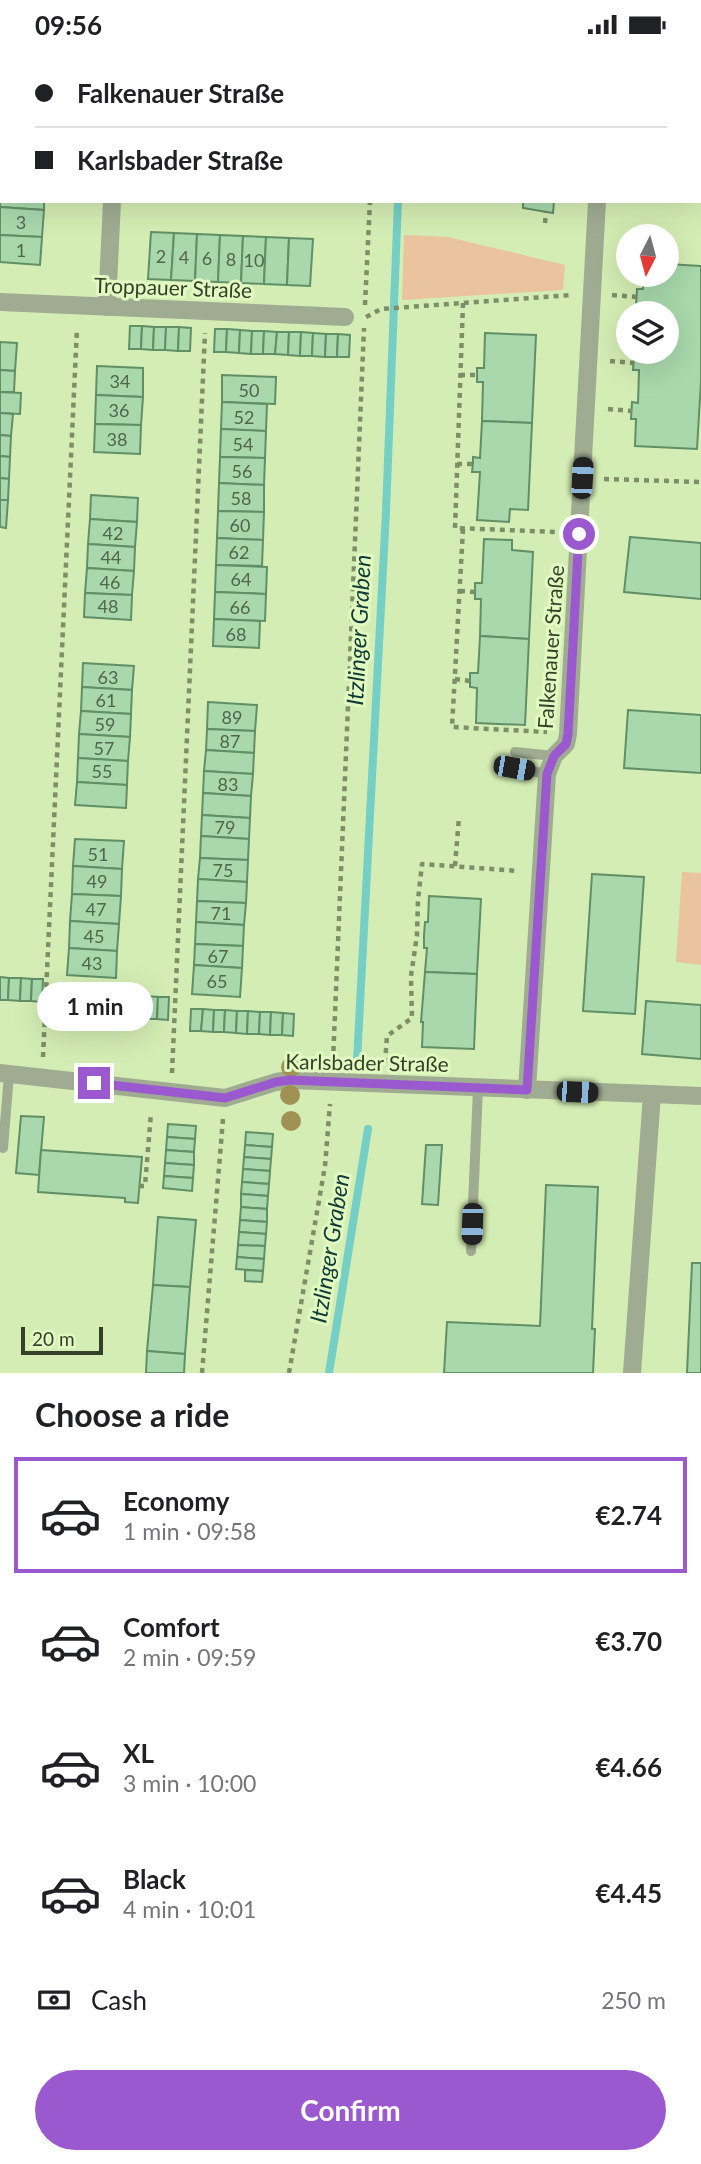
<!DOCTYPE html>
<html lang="en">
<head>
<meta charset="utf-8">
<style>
	body { margin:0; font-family:Lato,sans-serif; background:#f6f6f6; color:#202124; height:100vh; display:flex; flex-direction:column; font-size:26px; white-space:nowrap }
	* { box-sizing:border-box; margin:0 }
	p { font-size:23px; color:#757577 }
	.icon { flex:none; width:38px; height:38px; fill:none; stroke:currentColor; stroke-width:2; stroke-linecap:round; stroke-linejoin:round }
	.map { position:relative; height:1324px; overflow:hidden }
	.panel { display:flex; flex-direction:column; background:#fff; flex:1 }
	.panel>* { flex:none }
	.hud { position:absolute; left:0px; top:0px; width:702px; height:154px; box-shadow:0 7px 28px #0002; display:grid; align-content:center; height:154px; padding:0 35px; background:#fff }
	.needle { width:46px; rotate:186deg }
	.fabs { position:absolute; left:616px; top:175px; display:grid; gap:14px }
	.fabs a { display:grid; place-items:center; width:63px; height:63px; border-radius:50%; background:#fff; box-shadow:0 7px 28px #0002; font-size:35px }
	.scale { position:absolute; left:21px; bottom:18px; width:82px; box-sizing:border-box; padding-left:7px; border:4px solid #364029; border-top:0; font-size:19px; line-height:24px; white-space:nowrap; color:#364029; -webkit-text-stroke:5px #e1fac1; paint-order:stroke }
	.end { position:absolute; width:32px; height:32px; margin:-16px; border:9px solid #9a59cf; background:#fff; box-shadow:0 0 0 4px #fff }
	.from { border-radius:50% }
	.bubble { position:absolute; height:49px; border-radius:24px; background:#fff; box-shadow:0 7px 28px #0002; font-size:23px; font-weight:700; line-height:49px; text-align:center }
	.car { position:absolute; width:21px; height:42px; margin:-21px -10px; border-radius:9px; box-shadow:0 0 5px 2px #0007; background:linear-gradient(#222 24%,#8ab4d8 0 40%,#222 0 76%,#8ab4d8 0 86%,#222 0) }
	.hud b { display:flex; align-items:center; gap:24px; height:66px; font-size:26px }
	.hud b+b { border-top:2px solid #e0e0e0 }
	.hud i { width:18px; height:18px; background:#202124 }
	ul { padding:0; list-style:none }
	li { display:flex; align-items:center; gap:21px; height:116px; margin:0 14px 10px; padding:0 21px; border:4px solid transparent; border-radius:0px }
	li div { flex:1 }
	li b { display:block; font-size:26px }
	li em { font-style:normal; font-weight:700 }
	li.selected { border-color:#9a59cf }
	li>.icon { width:63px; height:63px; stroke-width:1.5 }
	h2 { padding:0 35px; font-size:32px; line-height:84px }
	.pay { display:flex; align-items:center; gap:18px; height:77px; padding:0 35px; font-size:26px }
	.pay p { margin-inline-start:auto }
	.primary-button { display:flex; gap:14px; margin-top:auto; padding:14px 35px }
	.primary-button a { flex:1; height:80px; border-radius:42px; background:#9a59cf; color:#fff; font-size:28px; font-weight:700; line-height:80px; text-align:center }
	.status { display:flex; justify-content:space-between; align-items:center; height:49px; padding:0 35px; background:#fff; direction:ltr }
	.status svg { height:19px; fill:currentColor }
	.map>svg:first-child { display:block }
	.green { fill:#e9c49e }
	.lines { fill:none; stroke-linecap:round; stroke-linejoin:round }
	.stream { stroke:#75cfc5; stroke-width:8 }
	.building { fill:#a8d8ac; stroke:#618f66; stroke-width:2 }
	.path { stroke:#7d8e68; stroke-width:4.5; stroke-dasharray:5 5; stroke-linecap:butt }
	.service { stroke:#a0ac92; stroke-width:10 }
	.minor { stroke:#a0ac92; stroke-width:18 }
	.tree { fill:#a09255 }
	.route { stroke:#9a59cf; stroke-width:9 }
	.labels { text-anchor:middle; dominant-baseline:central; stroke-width:6; stroke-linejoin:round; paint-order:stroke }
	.number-label { font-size:18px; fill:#52664a }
	.street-label { font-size:21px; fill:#364029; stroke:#e1fac1 }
	.water-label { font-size:23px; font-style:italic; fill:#0f3a36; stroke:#e1fac1 }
</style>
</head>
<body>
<div class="status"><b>09:56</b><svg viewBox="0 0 49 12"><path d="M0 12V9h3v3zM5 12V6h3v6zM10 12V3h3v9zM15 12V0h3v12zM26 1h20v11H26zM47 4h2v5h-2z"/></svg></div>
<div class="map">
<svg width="701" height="1324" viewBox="0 0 701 1324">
	<rect width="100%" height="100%" fill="#d4edb4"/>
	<!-- green -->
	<g class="green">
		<polygon points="404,186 448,188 565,216 563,241 402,251"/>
		<polygon points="682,823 701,824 701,916 676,913"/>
	</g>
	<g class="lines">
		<!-- stream -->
		<g class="stream">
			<polyline points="404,2 404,0"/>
			<polyline points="357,1012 386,463 398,152"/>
			<polyline points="329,1324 368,1080"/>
		</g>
	</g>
	<!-- building -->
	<g class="building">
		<polygon points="0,130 2,152 44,152 44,161 0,158"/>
		<polygon points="523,152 554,152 553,164 523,159"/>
		<polygon points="0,158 44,161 42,188 0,186"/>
		<polygon points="151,183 174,184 171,231 148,230"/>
		<polygon points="174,184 197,185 195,232 171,231"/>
		<polygon points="197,185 220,186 218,233 195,232"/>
		<polygon points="0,186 42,188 40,216 0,213"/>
		<polygon points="220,186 243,187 241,234 218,233"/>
		<polygon points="243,187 266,188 264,235 241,234"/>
		<polygon points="266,188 289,189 287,236 264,235"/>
		<polygon points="289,189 313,190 310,237 287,236"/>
		<polygon points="667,215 701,217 701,332 697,400 635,397 636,370 631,370 632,353 638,354 639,321 633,321 634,307 640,307 640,303 667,303 667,264 642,264 643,256 636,256 637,240 643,240 644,226 667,226"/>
		<polygon points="130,277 142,277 141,300 129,300"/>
		<polygon points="142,277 154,278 153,301 141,300"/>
		<polygon points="154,278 166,278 165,301 153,301"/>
		<polygon points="166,278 179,278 178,302 165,301"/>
		<polygon points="179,278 191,279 190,302 178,302"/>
		<polygon points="215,280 227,280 226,303 214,303"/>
		<polygon points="227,280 240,281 239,304 226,303"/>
		<polygon points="240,281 252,282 251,305 239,304"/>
		<polygon points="252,282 264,282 263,305 251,305"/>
		<polygon points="264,282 277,283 275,305 263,305"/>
		<polygon points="277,283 289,283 288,306 275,305"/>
		<polygon points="289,283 301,283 300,307 288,306"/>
		<polygon points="301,283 313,284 312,307 300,307"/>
		<polygon points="313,284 326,285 325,308 312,307"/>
		<polygon points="485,284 536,286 532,374 482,372 483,333 477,333 477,319 484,319"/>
		<polygon points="326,285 338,285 337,308 325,308"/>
		<polygon points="338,285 350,286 349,308 337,308"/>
		<polygon points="0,293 17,294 15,322 0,321"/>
		<polygon points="97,317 143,319 143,348 96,346"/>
		<polygon points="0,321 15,322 14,343 0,343"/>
		<polygon points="222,326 276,328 275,355 222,353"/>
		<polygon points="0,343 21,344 20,365 0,364"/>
		<polygon points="96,346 143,348 141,376 95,375"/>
		<polygon points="222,353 267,355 266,382 221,380"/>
		<polygon points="0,364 13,365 11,387 0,386"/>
		<polygon points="482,372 532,374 528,461 510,460 509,473 477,471 480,423 472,423 473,415 473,408 480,409"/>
		<polygon points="95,375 141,376 140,405 94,403"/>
		<polygon points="221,380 266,382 265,409 220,408"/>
		<polygon points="0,386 11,387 10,408 0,407"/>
		<polygon points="0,407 10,408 9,430 0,429"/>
		<polygon points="220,408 265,409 264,436 219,434"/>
		<polygon points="0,429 9,430 8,451 0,451"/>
		<polygon points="219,434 264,436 264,463 218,462"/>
		<polygon points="91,446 138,449 137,473 90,470"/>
		<polygon points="0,451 8,451 6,479 0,478"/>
		<polygon points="218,462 264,463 263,491 217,489"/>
		<polygon points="90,470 137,473 135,498 88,495"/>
		<polygon points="630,488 701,494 701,550 624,543"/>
		<polygon points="217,489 263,491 262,517 216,516"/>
		<polygon points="484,490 512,491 512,501 533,503 529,590 480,587 481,550 475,550 475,534 482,534"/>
		<polygon points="88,495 135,498 134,522 87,519"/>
		<polygon points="216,516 267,518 266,545 215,543"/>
		<polygon points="87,519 134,522 132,546 85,544"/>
		<polygon points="215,543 266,545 265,572 214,570"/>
		<polygon points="85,544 132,546 131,571 84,568"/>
		<polygon points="214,570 260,572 259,599 213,597"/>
		<polygon points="480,587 529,590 525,676 476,674 477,639 470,638 470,624 478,624"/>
		<polygon points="83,614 134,617 132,641 82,638"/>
		<polygon points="82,638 132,641 131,665 81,662"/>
		<polygon points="208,653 257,656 255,682 207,680"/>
		<polygon points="628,661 701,666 701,724 624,719"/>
		<polygon points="81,662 131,665 130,688 79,685"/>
		<polygon points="207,680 255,682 254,704 206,701"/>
		<polygon points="79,685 130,688 128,712 78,709"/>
		<polygon points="206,701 254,704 253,725 204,722"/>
		<polygon points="78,709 128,712 127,736 77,733"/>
		<polygon points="204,722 253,725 251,747 203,744"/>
		<polygon points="77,733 127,736 126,759 75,756"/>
		<polygon points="203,744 251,747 250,769 202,766"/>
		<polygon points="202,766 250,769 249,790 201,787"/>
		<polygon points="201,787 249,790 248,811 200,809"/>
		<polygon points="75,790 124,792 122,820 73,817"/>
		<polygon points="200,809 248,811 247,833 198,830"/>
		<polygon points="73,817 122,820 121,847 72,845"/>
		<polygon points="592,825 644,828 635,965 583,962"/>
		<polygon points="198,830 247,833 246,854 197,852"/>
		<polygon points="72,845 121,847 119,875 70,872"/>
		<polygon points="429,847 481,850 477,925 425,923 427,899 424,899 424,887 425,873 428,873"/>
		<polygon points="197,852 246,854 244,876 196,873"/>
		<polygon points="70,872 119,875 117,902 69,899"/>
		<polygon points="196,873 244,876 243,897 195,895"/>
		<polygon points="195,895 243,897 242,919 194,916"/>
		<polygon points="69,899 117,902 116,929 67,926"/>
		<polygon points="194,916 242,919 240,948 192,945"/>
		<polygon points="425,923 477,925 474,1000 422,998 423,973 421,973"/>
		<polygon points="0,928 9,929 8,951 0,951"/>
		<polygon points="9,929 21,929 20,952 8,951"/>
		<polygon points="21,929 32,930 31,952 20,952"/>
		<polygon points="32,930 43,930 42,953 31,952"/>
		<polygon points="66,943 77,944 76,966 65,965"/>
		<polygon points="77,944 89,944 88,966 76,966"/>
		<polygon points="89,944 100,945 99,967 88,966"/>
		<polygon points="100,945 112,945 111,968 99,967"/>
		<polygon points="112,945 123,946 122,968 111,968"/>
		<polygon points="123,946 135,947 134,969 122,968"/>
		<polygon points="135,947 146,947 145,970 134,969"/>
		<polygon points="146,947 158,948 157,970 145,970"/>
		<polygon points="158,948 169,948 168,971 157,970"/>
		<polygon points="646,952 701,956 701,1010 642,1005"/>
		<polygon points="191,960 203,960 201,982 190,982"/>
		<polygon points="203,960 214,961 213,983 201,982"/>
		<polygon points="214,961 225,961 224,983 213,983"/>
		<polygon points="225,961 237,962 236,984 224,983"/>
		<polygon points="237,962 248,962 247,985 236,984"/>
		<polygon points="248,962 260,963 259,985 247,985"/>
		<polygon points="260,963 271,963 270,986 259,985"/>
		<polygon points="271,963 283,964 282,986 270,986"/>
		<polygon points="283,964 294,965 293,987 282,986"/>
		<polygon points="21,1067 44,1068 39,1126 16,1124"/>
		<polygon points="168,1075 196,1077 195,1090 167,1088"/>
		<polygon points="246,1083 273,1085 272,1098 245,1096"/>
		<polygon points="167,1088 195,1090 194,1103 166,1101"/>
		<polygon points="245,1096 272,1098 271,1110 244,1108"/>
		<polygon points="426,1096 442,1096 438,1156 422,1155"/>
		<polygon points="41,1101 142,1108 138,1154 125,1153 125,1149 38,1143"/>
		<polygon points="166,1101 194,1103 194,1116 165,1114"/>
		<polygon points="244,1108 271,1110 270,1122 243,1120"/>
		<polygon points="165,1114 194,1116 193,1129 164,1127"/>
		<polygon points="243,1120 270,1122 269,1135 242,1133"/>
		<polygon points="164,1127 193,1129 192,1142 163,1139"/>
		<polygon points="242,1133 269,1135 268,1147 241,1145"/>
		<polygon points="546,1136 598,1138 592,1280 595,1280 593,1324 444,1324 447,1273 540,1277"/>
		<polygon points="241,1145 268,1147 267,1160 241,1158"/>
		<polygon points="241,1158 267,1160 267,1173 240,1171"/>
		<polygon points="158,1168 196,1171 190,1238 153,1236"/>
		<polygon points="240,1171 267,1173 266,1185 239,1183"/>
		<polygon points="239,1183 266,1185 265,1197 238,1196"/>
		<polygon points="238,1196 265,1197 264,1210 237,1208"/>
		<polygon points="237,1208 264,1210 263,1222 236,1220"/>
		<polygon points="692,1214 701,1214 701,1324 687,1324"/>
		<polygon points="245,1221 263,1222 262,1233 245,1232"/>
		<polygon points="153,1236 190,1238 185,1305 147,1302"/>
		<polygon points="147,1302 185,1305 184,1324 146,1324"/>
	</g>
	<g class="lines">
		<!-- path -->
		<g class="path">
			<polyline points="376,2 376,0"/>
			<polyline points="545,174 546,163"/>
			<polyline points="612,246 637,248"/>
			<polyline points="463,254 455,479 557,483"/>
			<polyline points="365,256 370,152"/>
			<polyline points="366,268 381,260 572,246"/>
			<polyline points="610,312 634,314"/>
			<polyline points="460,326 477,326"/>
			<polyline points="608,360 632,362"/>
			<polyline points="457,415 473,415"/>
			<polyline points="604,430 701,433"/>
			<polyline points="463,480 452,678 547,683"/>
			<polyline points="460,542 475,543"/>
			<polyline points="455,630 470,632"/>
			<polyline points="455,817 459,768"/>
			<polyline points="43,1008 77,279"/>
			<polyline points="333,1012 364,279"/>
			<polyline points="385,1014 387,987 412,969 411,927 417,886 418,851 422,815 519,822"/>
			<polyline points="172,1024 205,284"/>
			<polyline points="139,1137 145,1137 151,1064"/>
			<polyline points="202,1324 223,1070"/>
			<polyline points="289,1324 325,1117 330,1055"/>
		</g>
		<!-- service -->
		<g class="service">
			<polyline points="515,703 554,707"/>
			<polyline points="514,719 547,725"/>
			<polyline points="3,1099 9,1025"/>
			<polyline points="471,1202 478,1039"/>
		</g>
		<!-- minor -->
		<g class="minor">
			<polyline points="119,2 119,0"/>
			<polyline points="627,2 627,0"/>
			<polyline points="700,128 701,128"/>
			<polyline points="0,253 345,268"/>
			<polyline points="107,258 112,152"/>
			<polyline points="0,1024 225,1049 276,1033 290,1031 652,1045 632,1324"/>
			<polyline points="527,1041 547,725 554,707 566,695 568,685 597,152"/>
			<polyline points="652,1045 701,1047"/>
		</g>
	</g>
	<!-- trees -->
	<g class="tree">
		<circle cx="291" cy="1018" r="10"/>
		<circle cx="290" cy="1046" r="10"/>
		<circle cx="291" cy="1072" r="10"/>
	</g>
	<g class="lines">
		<!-- route -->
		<polyline class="route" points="94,1034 225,1049 276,1033 290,1031 527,1041 547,725 554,707 566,695 568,685 579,485"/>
	</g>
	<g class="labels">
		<!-- number labels -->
		<g class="number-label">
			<text x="21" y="173">3</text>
			<text x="21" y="201">1</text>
			<text x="161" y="207">2</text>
			<text x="184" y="208">4</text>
			<text x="207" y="209">6</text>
			<text x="231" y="210">8</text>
			<text x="254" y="211">10</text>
			<text x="120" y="332">34</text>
			<text x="249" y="341">50</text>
			<text x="119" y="361">36</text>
			<text x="244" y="368">52</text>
			<text x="117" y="390">38</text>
			<text x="243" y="395">54</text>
			<text x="242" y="422">56</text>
			<text x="241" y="449">58</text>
			<text x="240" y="476">60</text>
			<text x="113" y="484">42</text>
			<text x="239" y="503">62</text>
			<text x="111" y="508">44</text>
			<text x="241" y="530">64</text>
			<text x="110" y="533">46</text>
			<text x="108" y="557">48</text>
			<text x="240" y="558">66</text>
			<text x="236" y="585">68</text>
			<text x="108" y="628">63</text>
			<text x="106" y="651">61</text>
			<text x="232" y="668">89</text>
			<text x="105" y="675">59</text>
			<text x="230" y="692">87</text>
			<text x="104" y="699">57</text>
			<text x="102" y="722">55</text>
			<text x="228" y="735">83</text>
			<text x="225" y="778">79</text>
			<text x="98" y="805">51</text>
			<text x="223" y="821">75</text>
			<text x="97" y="832">49</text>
			<text x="96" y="860">47</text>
			<text x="221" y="864">71</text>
			<text x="94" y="887">45</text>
			<text x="218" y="907">67</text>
			<text x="92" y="914">43</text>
			<text x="217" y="932">65</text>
		</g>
		<!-- street labels -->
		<g class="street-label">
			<text transform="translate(173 238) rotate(2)">Troppauer Straße</text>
			<text transform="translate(550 598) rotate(-86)">Falkenauer Straße</text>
			<text transform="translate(367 1013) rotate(1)">Karlsbader Straße</text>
		</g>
		<!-- water labels -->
		<g class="water-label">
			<text transform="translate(358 581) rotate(-87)">Itzlinger Graben</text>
			<text transform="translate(329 1199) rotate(-81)">Itzlinger Graben</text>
		</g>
	</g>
</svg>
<div class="fabs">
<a><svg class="needle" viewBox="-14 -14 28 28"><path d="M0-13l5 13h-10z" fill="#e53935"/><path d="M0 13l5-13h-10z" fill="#757577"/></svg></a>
<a><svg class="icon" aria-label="layers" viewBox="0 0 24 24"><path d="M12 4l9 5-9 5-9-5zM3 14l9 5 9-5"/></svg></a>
</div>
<div class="scale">20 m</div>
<i class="end from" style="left:579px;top:485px"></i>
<i class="end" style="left:94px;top:1034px"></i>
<div class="bubble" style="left:37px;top:933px;width:116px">1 min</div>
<i class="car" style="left:582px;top:429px;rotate:3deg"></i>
<i class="car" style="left:514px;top:719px;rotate:100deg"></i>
<i class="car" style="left:577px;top:1043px;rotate:92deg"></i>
<i class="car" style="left:472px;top:1175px;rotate:182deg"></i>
<div class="hud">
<b><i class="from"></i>Falkenauer Straße</b>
<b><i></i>Karlsbader Straße</b>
</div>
</div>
<section class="panel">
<h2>Choose a ride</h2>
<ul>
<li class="selected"><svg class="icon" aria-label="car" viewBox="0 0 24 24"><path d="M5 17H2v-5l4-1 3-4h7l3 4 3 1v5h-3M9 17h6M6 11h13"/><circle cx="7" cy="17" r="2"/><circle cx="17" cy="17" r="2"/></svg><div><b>Economy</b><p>1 min · 09:58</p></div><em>€2.74</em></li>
<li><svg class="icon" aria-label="car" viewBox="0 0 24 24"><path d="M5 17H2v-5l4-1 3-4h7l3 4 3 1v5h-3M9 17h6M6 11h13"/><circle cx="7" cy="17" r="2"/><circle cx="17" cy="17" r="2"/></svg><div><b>Comfort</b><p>2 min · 09:59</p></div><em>€3.70</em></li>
<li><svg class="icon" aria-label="car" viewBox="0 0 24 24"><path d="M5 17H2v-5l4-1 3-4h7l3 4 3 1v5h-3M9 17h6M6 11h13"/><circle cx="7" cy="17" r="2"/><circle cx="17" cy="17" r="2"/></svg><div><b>XL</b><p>3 min · 10:00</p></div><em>€4.66</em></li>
<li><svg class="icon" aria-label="car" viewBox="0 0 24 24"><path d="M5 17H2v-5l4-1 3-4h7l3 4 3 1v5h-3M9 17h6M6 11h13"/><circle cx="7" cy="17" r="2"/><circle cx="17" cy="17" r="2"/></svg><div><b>Black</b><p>4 min · 10:01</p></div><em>€4.45</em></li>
</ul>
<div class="pay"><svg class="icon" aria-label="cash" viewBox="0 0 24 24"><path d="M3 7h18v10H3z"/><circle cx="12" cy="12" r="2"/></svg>Cash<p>250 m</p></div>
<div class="primary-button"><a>Confirm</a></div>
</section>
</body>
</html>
